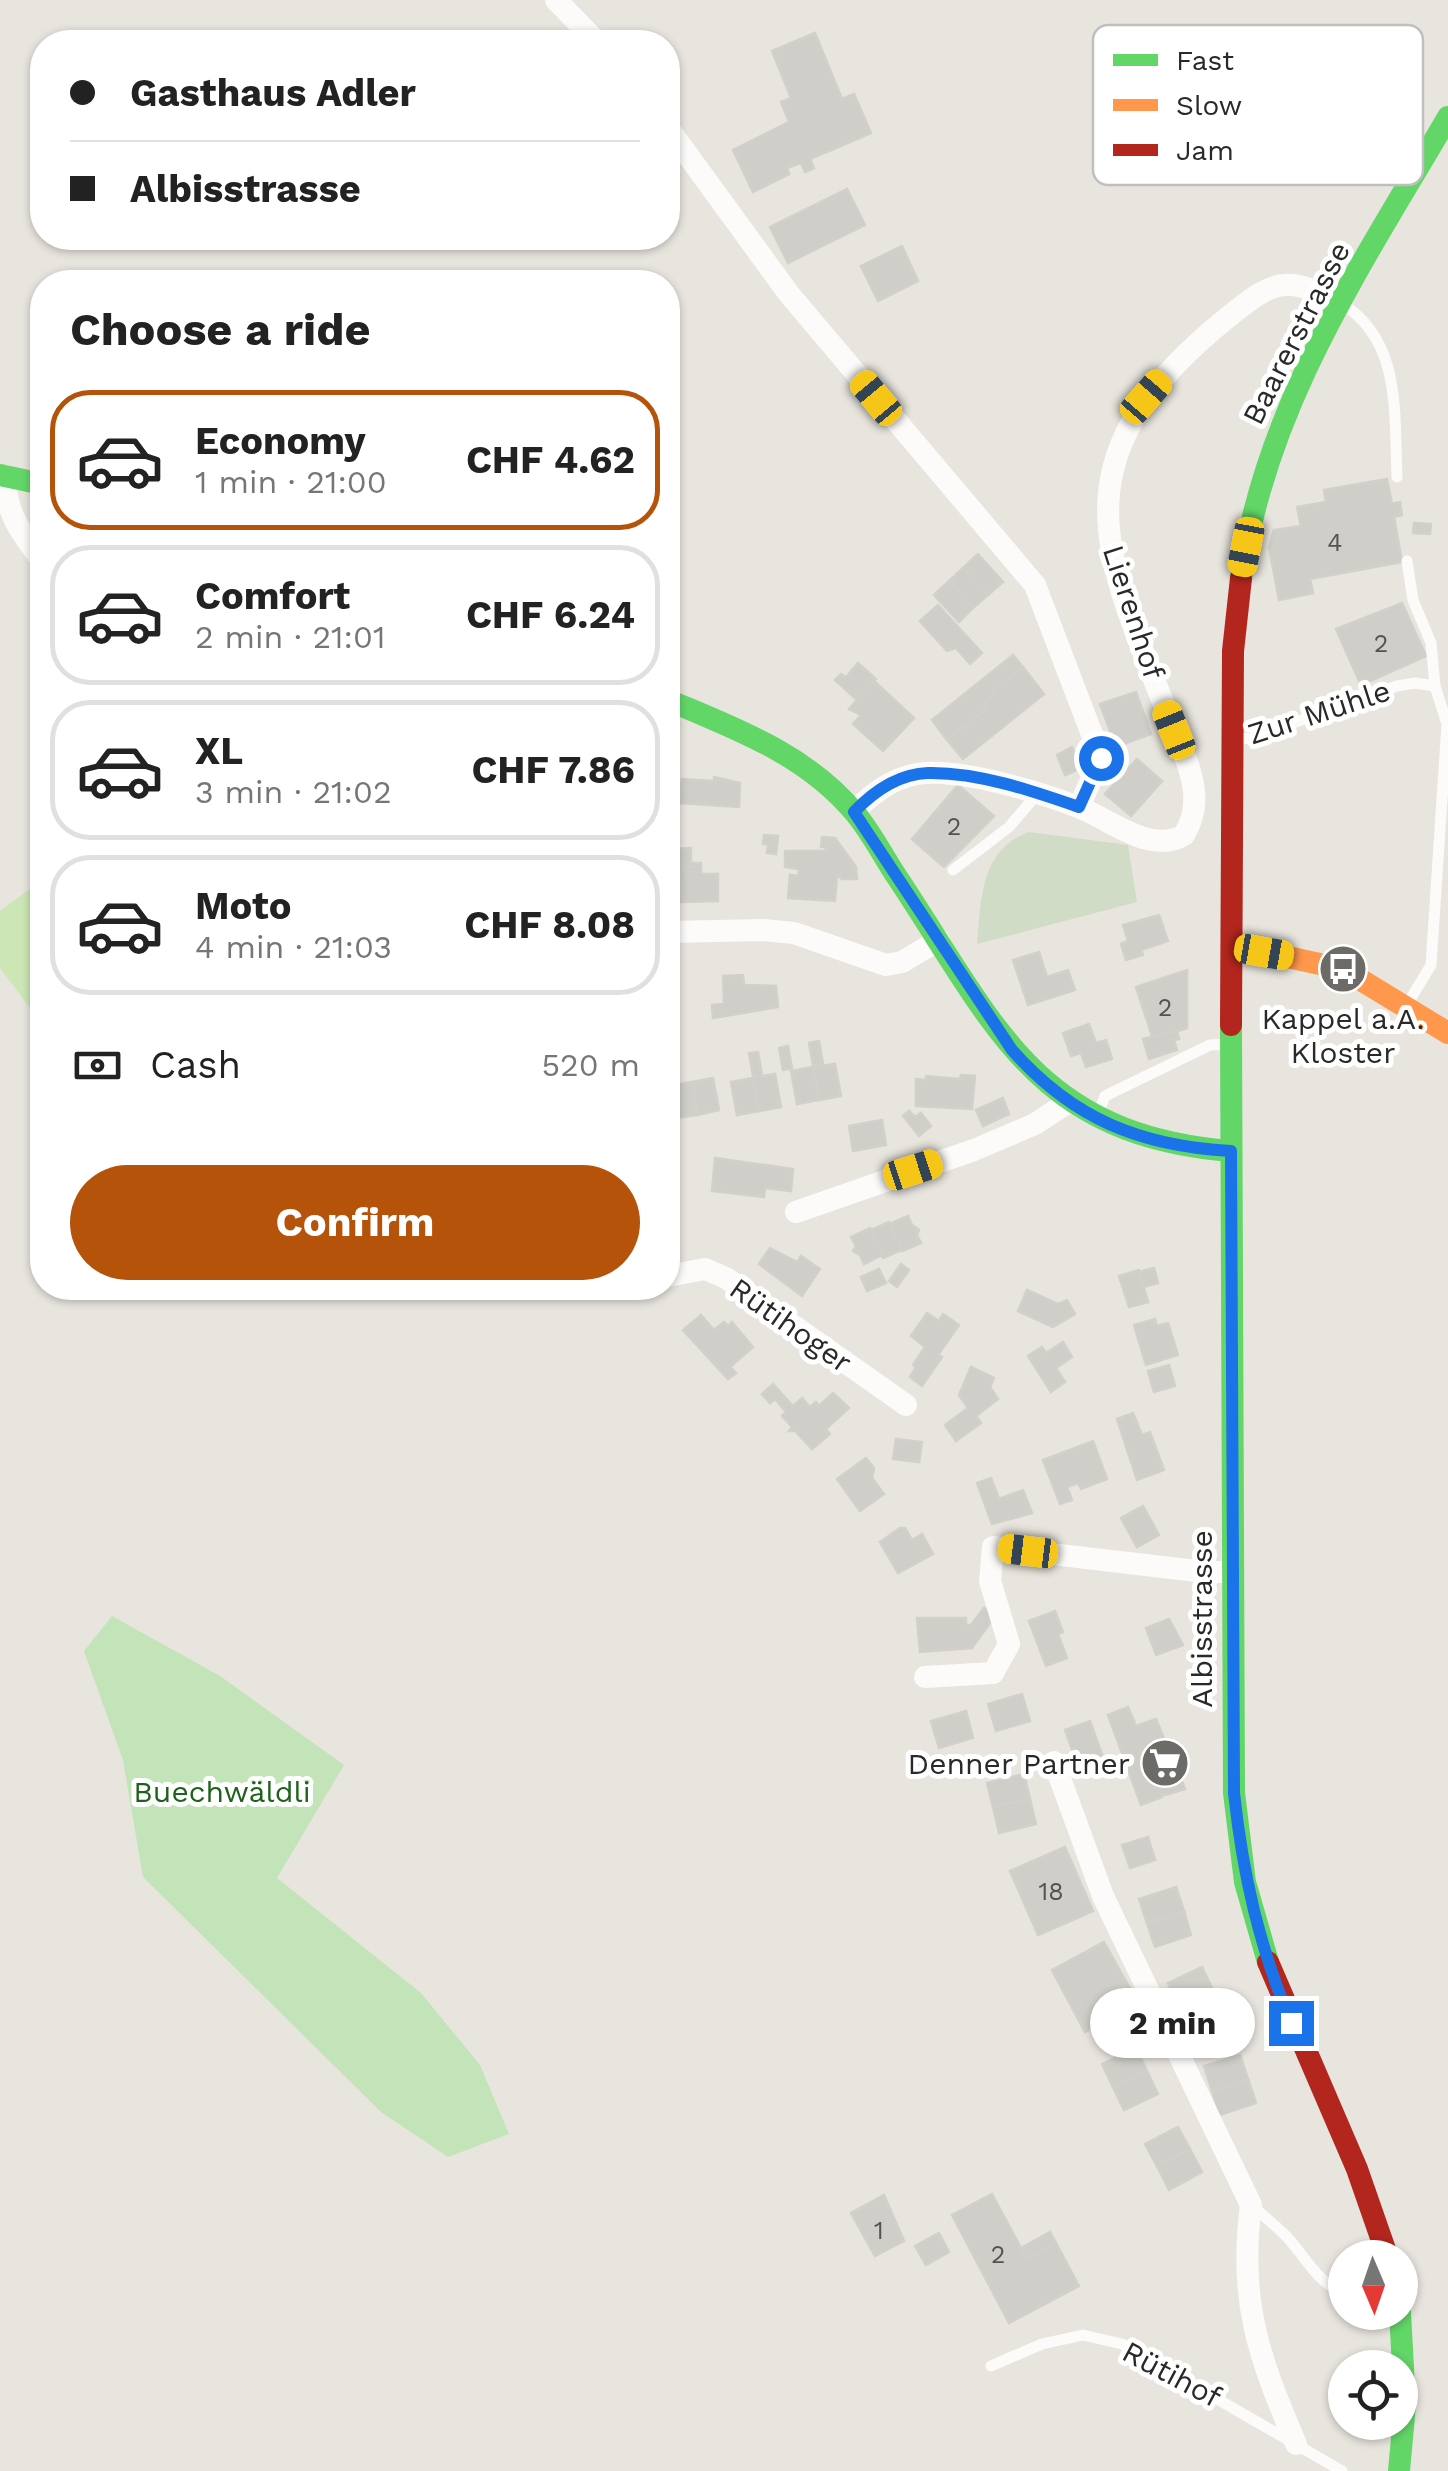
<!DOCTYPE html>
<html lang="en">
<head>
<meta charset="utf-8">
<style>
	body { margin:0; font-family:"Work Sans",sans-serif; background:#f2f2f2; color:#222; height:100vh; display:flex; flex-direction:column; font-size:38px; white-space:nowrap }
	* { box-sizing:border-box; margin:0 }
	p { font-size:32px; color:#767676 }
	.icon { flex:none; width:55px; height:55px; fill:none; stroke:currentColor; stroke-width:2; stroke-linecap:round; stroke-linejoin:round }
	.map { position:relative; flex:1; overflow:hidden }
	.drawer { position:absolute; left:30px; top:270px; width:650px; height:1030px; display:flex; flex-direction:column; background:#fff; border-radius:40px; box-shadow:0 2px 8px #0004 }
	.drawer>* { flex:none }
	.banner { position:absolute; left:30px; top:30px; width:650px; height:220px; border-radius:40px; box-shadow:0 2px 8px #0004; display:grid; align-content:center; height:220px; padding:0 40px; background:#fff }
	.needle { width:65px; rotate:178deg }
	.controls { position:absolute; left:1328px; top:2240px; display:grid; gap:20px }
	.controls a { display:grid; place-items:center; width:90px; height:90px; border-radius:50%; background:#fff; box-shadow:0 2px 8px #0004; font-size:50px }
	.end { position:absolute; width:45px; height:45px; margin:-22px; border:12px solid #1a73e8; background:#fff; box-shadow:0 0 0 5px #fff }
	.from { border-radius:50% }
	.bubble { position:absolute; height:70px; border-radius:35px; background:#fff; box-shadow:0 2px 8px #0004; font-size:32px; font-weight:700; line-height:70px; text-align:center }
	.car { position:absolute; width:30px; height:60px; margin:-30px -15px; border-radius:12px; box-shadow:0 0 8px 2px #0007; background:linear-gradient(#f5c518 24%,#345 0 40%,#f5c518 0 76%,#345 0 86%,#f5c518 0) }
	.banner b { display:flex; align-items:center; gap:35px; height:95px; font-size:38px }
	.banner b+b { border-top:2px solid #e0e0e0 }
	.banner i { width:25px; height:25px; background:#222 }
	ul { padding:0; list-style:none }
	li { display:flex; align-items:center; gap:30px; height:140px; margin:0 20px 15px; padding:0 20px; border:5px solid #e0e0e0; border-radius:40px }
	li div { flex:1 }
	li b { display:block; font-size:38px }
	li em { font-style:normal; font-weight:700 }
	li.selected { border-color:#b45309 }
	li>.icon { width:90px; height:90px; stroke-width:1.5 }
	h2 { padding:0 40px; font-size:45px; line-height:120px }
	.pay { display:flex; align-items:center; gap:25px; height:110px; padding:0 40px; font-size:38px }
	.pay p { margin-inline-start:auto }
	.cta { display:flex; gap:20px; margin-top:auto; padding:20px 40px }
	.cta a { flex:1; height:115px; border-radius:60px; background:#b45309; color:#fff; font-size:40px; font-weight:700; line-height:115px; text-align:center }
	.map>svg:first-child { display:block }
	.green { fill:#c3e3b8 }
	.cemetery { fill:#d0dcc6 }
	.pitch { fill:#cce7b5 }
	.building { fill:#d0cec9; stroke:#d2d0cb; stroke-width:2.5 }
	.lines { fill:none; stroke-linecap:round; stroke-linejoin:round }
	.lane { stroke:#fcfbfa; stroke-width:11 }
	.street { stroke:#fcfbfa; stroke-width:22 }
	.fast { stroke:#63d668; stroke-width:22 }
	.slow { stroke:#ff974d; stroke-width:22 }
	.jam { stroke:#b3261e; stroke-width:22 }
	.route { stroke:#1a73e8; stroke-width:12 }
	.labels { text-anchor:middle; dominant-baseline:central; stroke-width:10; stroke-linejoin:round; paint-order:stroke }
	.number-label { font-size:25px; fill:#545352 }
	.street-label { font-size:30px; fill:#292929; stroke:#fff }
	.poi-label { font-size:30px; fill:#292929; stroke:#fff }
	.park-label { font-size:30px; fill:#1e631b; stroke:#fff }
	.key { fill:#fff; stroke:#bfbfbf; stroke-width:2.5 }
	.key-label { font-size:28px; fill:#292929 }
</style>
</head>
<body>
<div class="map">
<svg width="1448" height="2471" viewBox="0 0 1448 2471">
	<rect width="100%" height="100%" fill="#e8e5de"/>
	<!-- green -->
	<polygon class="green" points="112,1616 220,1676 344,1765 277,1878 421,1993 480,2065 509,2134 448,2157 381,2112 143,1877 123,1760 84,1651"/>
	<!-- cemetery -->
	<path class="cemetery" d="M1029 832 1128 845 1137 902 977 944C981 901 980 849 1029 832Z"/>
	<!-- pitch -->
	<polygon class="pitch" points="42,880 42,1024 0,968 0,911"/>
	<!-- building -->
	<g class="building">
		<polygon points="815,33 842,99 854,94 871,133 810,159 814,168 805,172 801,163 787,168 789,174 753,192 733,150 789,122 781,102 791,98 772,51"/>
		<polygon points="847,189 865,225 788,263 770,227"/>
		<polygon points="902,246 918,281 878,301 861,266"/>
		<polygon points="1387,479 1392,504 1400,502 1402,515 1394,517 1402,562 1310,579 1313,593 1279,600 1269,547 1274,530 1301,526 1297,507 1326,502 1324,490"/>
		<polygon points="1414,523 1431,524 1430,534 1413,533"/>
		<polygon points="978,554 1003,582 988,595 963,568"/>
		<polygon points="963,568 988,595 973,608 949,581"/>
		<polygon points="949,581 973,608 959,622 934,595"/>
		<polygon points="1402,603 1426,656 1361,685 1336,629"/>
		<polygon points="938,605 982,653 970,664 956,648 947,651 920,621"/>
		<polygon points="1013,655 1023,667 993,691 995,694 983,703 987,708 947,740 932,720"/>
		<polygon points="858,663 876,679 857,700 835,680 841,674 846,677"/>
		<polygon points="1023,667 1044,694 963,759 947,740 987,708 983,703 995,694 993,691"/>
		<polygon points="874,681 914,718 883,751 853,724 861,715 849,709"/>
		<polygon points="1136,692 1151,734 1116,747 1100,704"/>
		<polygon points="1072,747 1081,768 1065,775 1057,755"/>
		<polygon points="1137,759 1162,781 1131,816 1105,794"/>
		<polygon points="714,777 740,783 739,807 680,803 682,779 714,781"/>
		<polygon points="958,785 994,816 944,867 912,839"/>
		<polygon points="764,835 778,836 776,854 767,853 768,844 763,844"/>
		<polygon points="822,837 835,838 856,867 857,879 842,879 837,875 835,901 788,898 790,875 798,876 799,869 785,867 785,851 825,851 826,847 821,847"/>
		<polygon points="691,848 691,863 701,863 701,867 680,867 681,884 674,885 673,849"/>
		<polygon points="680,867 701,867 701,874 718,874 718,901 681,902"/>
		<polygon points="1159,915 1168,941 1141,950 1143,955 1126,960 1121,944 1128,941 1123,925"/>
		<polygon points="1039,952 1047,977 1068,970 1075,990 1028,1005 1013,960"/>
		<polygon points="1187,970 1187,1028 1153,1039 1136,987"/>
		<polygon points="743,975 744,985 776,986 778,1007 713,1018 712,1005 724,1004 723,976"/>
		<polygon points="1089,1024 1096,1043 1106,1040 1112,1059 1086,1067 1081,1053 1071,1056 1063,1033"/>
		<polygon points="1177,1031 1179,1039 1174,1040 1177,1050 1149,1059 1143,1039"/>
		<polygon points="819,1041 823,1064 813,1065 809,1043"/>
		<polygon points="788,1046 792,1068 783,1070 779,1048"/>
		<polygon points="758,1052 762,1075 753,1076 749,1053"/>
		<polygon points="835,1064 841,1096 819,1100 813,1067"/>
		<polygon points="813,1067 819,1100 797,1104 791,1071"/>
		<polygon points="775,1074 781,1107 759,1111 753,1078"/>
		<polygon points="961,1075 975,1076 972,1109 916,1106 916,1079 926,1080 926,1076 960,1079"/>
		<polygon points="713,1078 719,1110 697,1115 692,1082"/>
		<polygon points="753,1078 759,1111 737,1115 731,1082"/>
		<polygon points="692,1082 697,1115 676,1118 670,1086"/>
		<polygon points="1003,1098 1009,1114 983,1126 976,1110"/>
		<polygon points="909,1111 915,1117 921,1113 931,1126 919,1136 903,1116"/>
		<polygon points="882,1120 886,1145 853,1151 849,1126"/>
		<polygon points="715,1158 793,1169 791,1191 765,1188 764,1197 712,1191"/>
		<polygon points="908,1216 912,1225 919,1230 917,1235 921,1243 902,1251 890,1224"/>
		<polygon points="889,1222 901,1250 883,1258 871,1230"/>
		<polygon points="870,1228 882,1255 864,1264 860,1255 853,1251 856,1246 851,1237"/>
		<polygon points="770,1248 797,1262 801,1256 820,1269 802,1296 759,1264"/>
		<polygon points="901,1264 909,1270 897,1287 889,1281"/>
		<polygon points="1154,1268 1158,1283 1143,1287 1139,1272"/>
		<polygon points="879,1269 886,1283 867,1291 861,1277"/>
		<polygon points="1139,1270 1148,1302 1129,1307 1119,1276"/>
		<polygon points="1027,1290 1058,1304 1067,1300 1075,1314 1053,1327 1018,1311"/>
		<polygon points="927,1313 939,1321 943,1314 959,1325 938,1355 942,1357 922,1386 910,1377 916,1367 913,1365 925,1347 911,1336"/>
		<polygon points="701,1315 714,1330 724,1322 728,1326 732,1322 753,1347 730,1367 736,1373 728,1379 683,1330"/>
		<polygon points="1155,1319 1157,1326 1168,1323 1178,1355 1146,1365 1134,1325"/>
		<polygon points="1063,1342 1072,1357 1056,1368 1065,1382 1051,1392 1028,1356 1042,1347 1046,1353"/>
		<polygon points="1169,1365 1175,1386 1154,1392 1148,1371"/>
		<polygon points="971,1367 994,1378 990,1387 998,1399 976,1416 981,1423 956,1441 945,1425 968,1408 959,1395"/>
		<polygon points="773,1384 793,1406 802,1398 810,1407 816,1402 819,1406 833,1393 849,1408 826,1429 830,1434 812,1449 795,1431 789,1431 792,1427 782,1416 786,1412 775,1399 770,1403 762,1394"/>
		<polygon points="1133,1413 1142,1435 1150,1432 1164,1470 1137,1480 1117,1419"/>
		<polygon points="896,1439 922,1442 919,1462 893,1459"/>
		<polygon points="1093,1441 1107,1479 1081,1489 1078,1483 1067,1487 1072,1500 1060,1504 1043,1460"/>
		<polygon points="866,1458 874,1468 872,1478 884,1494 860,1511 837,1479"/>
		<polygon points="991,1478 999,1499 1023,1490 1032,1513 992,1524 977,1483"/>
		<polygon points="1143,1506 1159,1535 1137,1547 1121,1518"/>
		<polygon points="900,1528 905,1528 912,1540 922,1534 933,1554 898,1573 880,1542"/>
		<polygon points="984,1608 995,1616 972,1648 920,1652 917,1618 966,1618 966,1625 971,1625"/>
		<polygon points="1055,1611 1063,1632 1058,1634 1067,1658 1046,1666 1029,1621"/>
		<polygon points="1169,1619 1183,1645 1156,1655 1146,1628"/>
		<polygon points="1022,1694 1030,1721 996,1731 988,1704"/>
		<polygon points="1128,1707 1136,1726 1156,1719 1185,1789 1166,1795 1161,1794 1162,1797 1141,1805 1108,1715"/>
		<polygon points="966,1711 973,1738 939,1748 931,1721"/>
		<polygon points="1090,1721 1107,1768 1082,1777 1065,1730"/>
		<polygon points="1024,1774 1030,1799 993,1807 987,1783"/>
		<polygon points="1030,1799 1036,1824 999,1833 993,1807"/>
		<polygon points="1148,1837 1155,1860 1130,1868 1122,1845"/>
		<polygon points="1065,1847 1093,1911 1038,1935 1010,1871"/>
		<polygon points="1176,1887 1184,1911 1147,1923 1139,1899"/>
		<polygon points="1184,1911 1191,1935 1155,1947 1147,1923"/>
		<polygon points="1104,1942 1138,2003 1085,2032 1052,1970"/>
		<polygon points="1202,1967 1213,1990 1179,2007 1168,1983"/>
		<polygon points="1213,1990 1224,2013 1190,2029 1179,2007"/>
		<polygon points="1136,2048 1147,2071 1113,2087 1102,2064"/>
		<polygon points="1240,2055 1248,2079 1212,2091 1204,2066"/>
		<polygon points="1147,2071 1158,2094 1124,2110 1113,2087"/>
		<polygon points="1248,2079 1256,2103 1220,2115 1212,2091"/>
		<polygon points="1178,2127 1190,2149 1157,2166 1145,2144"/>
		<polygon points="1190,2149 1202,2172 1169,2190 1157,2166"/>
		<polygon points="992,2194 1027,2259 1056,2243 1079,2286 1009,2323 952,2215"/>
		<polygon points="884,2195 904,2241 875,2256 851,2213"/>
		<polygon points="1050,2232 1056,2243 1027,2259 1021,2248"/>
		<polygon points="939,2233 949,2252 926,2265 915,2246"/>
	</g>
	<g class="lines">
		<!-- lane -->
		<g class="lane">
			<path d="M1341 303C1402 340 1394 414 1397 477"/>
			<polyline points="1407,561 1413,600 1431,643 1435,686 1447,724 1431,965 1408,1003"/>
			<polyline points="1236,739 1251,738 1397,686 1415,683 1435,686"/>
			<polyline points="953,870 1009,827 1038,793"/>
			<polyline points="1098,1114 1105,1096 1210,1045 1230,1044"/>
			<path d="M1251 2205C1263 2215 1276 2226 1287 2237 1305 2256 1319 2286 1345 2292"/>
			<polyline points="991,2366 1042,2344 1083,2335 1122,2344 1342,2471"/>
		</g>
		<!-- street -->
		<g class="street">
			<polyline points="556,0 597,42"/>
			<polyline points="668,128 789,294 1035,585 1101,758 1079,807"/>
			<path d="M6 476C4 511 21 533 42 560"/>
			<path d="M854 812C874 791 898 774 927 773 968 771 1040 792 1078 807 1110 819 1150 855 1184 835 1205 801 1190 768 1176 734 1103 553 1051 460 1227 318 1274 280 1285 274 1341 303"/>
			<polyline points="668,932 763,930 794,933 886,965 902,962 939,940"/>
			<polyline points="796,1212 974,1150 1035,1124 1067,1103"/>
			<polyline points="668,1276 705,1269 726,1278 906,1405"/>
			<polyline points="925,1677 993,1673 1009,1644 990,1581 993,1547 1205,1572 1231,1572"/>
			<path d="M1054 1762 1103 1896 1251 2205C1238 2300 1259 2358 1296 2444"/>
		</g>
		<!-- fast -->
		<g class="fast">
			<polyline points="0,475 42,484"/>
			<path d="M1241 578C1265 406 1362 264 1448 117"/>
			<path d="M668 700C736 729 806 754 855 813 871 832 883 856 897 877 995 1024 1034 1135 1231 1151"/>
			<polyline points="1231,1025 1234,1793 1245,1882 1268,1962"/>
			<polyline points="1399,2471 1405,2405 1400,2312"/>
		</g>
		<!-- slow -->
		<polyline class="slow" points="1232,952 1264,952 1343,969 1448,1033"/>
		<!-- jam -->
		<g class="jam">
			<polyline points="1231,1025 1233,651 1241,578"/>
			<polyline points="1268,1962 1357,2169 1388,2258"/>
		</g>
	</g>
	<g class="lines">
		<!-- route -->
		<path class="route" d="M1101 758 1079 807C1033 791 978 772 928 773 899 774 874 791 854 812L1012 1050C1073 1119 1140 1146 1231 1151L1234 1793C1243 1876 1259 1945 1291 2023"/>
	</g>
	<!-- icons -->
	<defs>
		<g id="bus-disc" transform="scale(2.5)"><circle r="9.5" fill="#6c6b68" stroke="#fff"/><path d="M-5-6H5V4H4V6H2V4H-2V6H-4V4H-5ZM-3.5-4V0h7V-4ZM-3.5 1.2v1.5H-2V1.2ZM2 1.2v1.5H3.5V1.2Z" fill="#fff"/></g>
		<g id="supermarket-disc" transform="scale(2.5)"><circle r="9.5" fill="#6c6b68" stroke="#fff"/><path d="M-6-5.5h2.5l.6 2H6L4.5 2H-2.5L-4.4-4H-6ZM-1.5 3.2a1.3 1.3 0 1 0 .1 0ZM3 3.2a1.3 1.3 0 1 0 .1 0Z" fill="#fff"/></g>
	</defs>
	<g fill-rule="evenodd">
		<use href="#bus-disc" x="1343" y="969"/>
		<use href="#supermarket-disc" x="1165" y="1763"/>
	</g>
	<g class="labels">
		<!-- number labels -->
		<g class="number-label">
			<text x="1335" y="542">4</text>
			<text x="1381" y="643">2</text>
			<text x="954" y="826">2</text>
			<text x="1165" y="1007">2</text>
			<text x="1051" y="1891">18</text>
			<text x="879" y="2230">1</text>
			<text x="998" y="2254">2</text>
		</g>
		<!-- street labels -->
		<g class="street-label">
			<text transform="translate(1296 333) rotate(-63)">Baarerstrasse</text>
			<text transform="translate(1134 612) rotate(72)">Lierenhof</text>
			<text transform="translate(1319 712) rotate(-18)">Zur Mühle</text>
			<text transform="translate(791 1325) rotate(35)">Rütihoger</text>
			<text transform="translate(1201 1619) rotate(-90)">Albisstrasse</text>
			<text transform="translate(1172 2374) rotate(28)">Rütihof</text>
		</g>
		<!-- poi labels -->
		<g class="poi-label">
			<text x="1343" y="1018">Kappel a.A.<tspan x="1343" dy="34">Kloster</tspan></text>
			<text x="1130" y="1763" text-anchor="end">Denner Partner</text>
		</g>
		<!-- park labels -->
		<g class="park-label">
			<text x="222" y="1791">Buechwäldli</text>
		</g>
	</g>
	<!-- legend -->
	<rect x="1093" y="25" width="330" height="160" rx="15" class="key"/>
	<rect x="1113" y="54" width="45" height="12" fill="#63d668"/>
	<rect x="1113" y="99" width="45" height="12" fill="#ff974d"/>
	<rect x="1113" y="144" width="45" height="12" fill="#b3261e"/>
	<g class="key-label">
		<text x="1176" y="70">Fast</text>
		<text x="1176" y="115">Slow</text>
		<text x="1176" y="160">Jam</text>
	</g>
</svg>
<div class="controls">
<a><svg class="needle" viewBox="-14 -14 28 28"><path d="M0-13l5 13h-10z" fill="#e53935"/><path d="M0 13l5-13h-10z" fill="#767676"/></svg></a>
<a><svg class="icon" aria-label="locate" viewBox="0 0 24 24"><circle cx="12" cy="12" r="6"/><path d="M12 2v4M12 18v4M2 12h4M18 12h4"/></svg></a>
</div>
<i class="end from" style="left:1101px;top:758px"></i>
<i class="end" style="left:1291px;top:2023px"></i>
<div class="bubble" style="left:1090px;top:1988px;width:165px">2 min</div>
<i class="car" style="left:1146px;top:397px;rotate:41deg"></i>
<i class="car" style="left:876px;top:398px;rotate:320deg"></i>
<i class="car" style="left:1246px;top:547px;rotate:191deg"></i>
<i class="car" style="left:1174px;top:730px;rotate:338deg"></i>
<i class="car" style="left:1264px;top:952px;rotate:100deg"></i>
<i class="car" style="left:913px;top:1170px;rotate:72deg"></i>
<i class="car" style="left:1028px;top:1551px;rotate:277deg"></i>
<div class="banner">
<b><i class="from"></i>Gasthaus Adler</b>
<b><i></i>Albisstrasse</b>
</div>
<section class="drawer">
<h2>Choose a ride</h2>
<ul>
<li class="selected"><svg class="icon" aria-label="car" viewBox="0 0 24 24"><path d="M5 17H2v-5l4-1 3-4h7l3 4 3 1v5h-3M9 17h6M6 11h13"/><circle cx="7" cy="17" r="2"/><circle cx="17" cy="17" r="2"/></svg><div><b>Economy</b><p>1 min · 21:00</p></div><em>CHF 4.62</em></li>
<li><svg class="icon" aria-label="car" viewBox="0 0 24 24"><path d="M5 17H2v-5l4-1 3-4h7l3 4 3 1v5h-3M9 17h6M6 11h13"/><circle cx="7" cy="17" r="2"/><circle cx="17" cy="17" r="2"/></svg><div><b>Comfort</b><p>2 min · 21:01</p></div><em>CHF 6.24</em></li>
<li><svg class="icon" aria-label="car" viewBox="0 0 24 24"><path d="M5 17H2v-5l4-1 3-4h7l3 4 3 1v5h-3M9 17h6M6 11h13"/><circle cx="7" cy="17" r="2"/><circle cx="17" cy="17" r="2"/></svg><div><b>XL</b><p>3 min · 21:02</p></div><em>CHF 7.86</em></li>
<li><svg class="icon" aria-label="car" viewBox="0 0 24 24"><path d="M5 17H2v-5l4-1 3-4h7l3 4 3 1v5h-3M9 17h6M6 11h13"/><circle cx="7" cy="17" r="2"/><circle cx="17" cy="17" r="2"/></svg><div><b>Moto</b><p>4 min · 21:03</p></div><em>CHF 8.08</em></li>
</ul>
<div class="pay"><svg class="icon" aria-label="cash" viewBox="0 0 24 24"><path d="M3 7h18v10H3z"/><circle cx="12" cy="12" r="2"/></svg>Cash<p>520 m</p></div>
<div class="cta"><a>Confirm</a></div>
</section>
</div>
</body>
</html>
